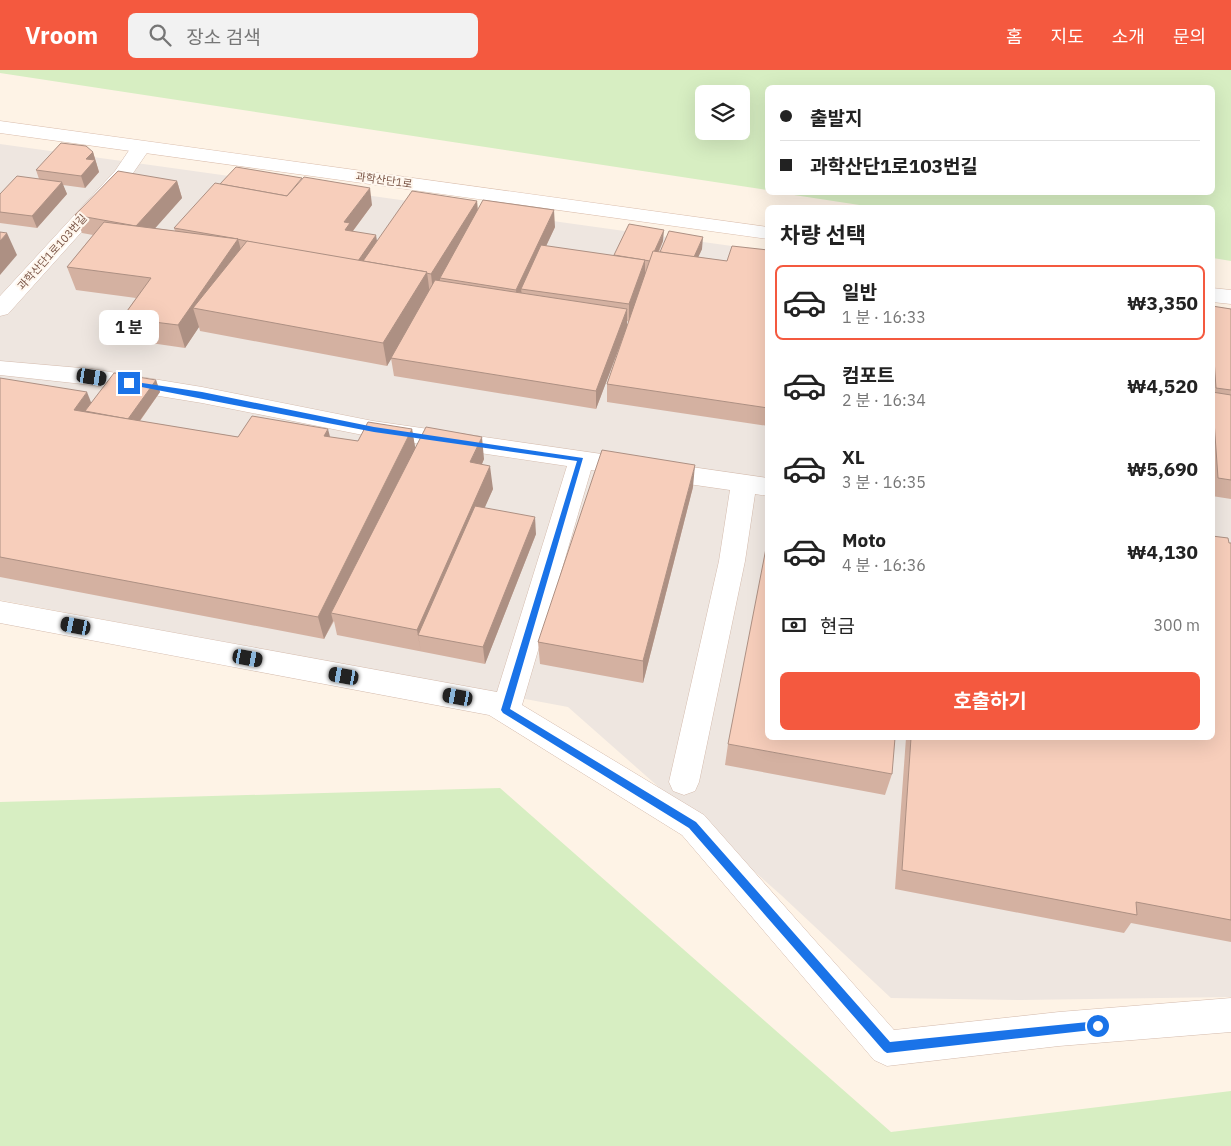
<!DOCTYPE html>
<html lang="ko">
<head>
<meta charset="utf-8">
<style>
	body { margin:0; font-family:"IBM Plex Sans","Noto Sans KR",sans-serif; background:#f2f2f2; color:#222; height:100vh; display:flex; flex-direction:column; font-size:19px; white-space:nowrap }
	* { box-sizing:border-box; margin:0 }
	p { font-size:16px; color:#767676 }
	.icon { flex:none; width:28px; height:28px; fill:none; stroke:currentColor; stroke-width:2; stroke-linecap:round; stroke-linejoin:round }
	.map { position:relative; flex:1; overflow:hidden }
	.sheet { position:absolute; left:765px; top:135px; width:450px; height:535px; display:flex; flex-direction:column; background:#fff; border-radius:8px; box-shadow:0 5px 20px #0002 }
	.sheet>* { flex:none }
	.banner { position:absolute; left:765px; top:15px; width:450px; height:110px; border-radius:8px; box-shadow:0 5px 20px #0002; display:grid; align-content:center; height:110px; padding:0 15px; background:#fff }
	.fabs { position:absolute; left:695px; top:15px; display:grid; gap:10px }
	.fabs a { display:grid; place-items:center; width:55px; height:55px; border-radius:8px; background:#fff; box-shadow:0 5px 20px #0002; font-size:25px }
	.end { position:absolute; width:22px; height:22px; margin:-11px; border:6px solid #1a73e8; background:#fff; box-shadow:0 0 0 2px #fff }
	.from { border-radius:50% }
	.bubble { position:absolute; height:35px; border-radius:8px; background:#fff; box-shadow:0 5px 20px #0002; font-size:16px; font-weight:700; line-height:35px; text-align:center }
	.car { position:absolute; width:15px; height:30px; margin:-15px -8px; border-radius:6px; box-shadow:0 0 4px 1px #0007; background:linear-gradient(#222 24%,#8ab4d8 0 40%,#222 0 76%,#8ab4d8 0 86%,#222 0) }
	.banner b { display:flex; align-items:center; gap:18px; height:48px; font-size:19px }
	.banner b+b { border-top:1px solid #e0e0e0 }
	.banner i { width:12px; height:12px; background:#222 }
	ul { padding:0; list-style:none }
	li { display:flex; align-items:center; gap:15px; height:75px; margin:0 10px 8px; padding:0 5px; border:2px solid transparent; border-radius:8px }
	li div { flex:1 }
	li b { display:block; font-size:19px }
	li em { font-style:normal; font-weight:700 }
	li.on { border-color:#f4593f }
	li>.icon { width:45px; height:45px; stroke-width:1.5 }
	h2 { padding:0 15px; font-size:22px; line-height:60px }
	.pay { display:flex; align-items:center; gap:12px; height:55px; padding:0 15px; font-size:19px }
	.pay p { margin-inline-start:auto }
	.button { display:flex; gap:10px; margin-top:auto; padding:10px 15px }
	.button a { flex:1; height:58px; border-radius:8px; background:#f4593f; color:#fff; font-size:20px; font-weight:700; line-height:58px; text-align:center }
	header { display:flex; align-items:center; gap:30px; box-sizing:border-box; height:70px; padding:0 25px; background:#f4593f; color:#fff }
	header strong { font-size:24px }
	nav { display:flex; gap:28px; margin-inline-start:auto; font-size:18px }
	.search { width:350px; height:45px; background:#f2f2f2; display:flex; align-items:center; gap:12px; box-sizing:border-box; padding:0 18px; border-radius:8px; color:#767676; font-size:19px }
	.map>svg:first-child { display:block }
	.industrial { fill:#eee6e0 }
	.green { fill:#d7eec2; fill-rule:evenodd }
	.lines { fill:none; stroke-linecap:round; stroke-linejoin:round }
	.street-casing { stroke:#d4bbad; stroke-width:1 }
	.secondary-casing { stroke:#dabdac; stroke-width:1 }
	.street { fill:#fff; fill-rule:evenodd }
	.secondary { fill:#fff; fill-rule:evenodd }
	.wall { fill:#d4b1a1 }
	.shaded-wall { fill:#ad9083 }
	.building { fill:#f7cebb; stroke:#ad9083 }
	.route { fill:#1a73e8 }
	.labels { text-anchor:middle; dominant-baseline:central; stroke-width:4; stroke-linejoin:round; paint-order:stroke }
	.far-street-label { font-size:11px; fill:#7b5647; stroke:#fff7ee }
</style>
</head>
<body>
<header>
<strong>Vroom</strong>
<div class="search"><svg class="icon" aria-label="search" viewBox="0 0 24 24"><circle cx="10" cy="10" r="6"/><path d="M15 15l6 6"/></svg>장소 검색</div>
<nav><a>홈</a><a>지도</a><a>소개</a><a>문의</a></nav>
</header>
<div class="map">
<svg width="1231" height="1076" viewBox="0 0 1231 1076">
	<rect width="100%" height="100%" fill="#fef3e6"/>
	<!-- industrial -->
	<polygon class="industrial" points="0,74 767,181 768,668 1212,668 1213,245 1231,247 1231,927 1020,930 891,928 781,825 568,637 0,530"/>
	<!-- green -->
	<g class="green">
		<path d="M0 0H1231V191L1213 188 1212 138H879L781 123 1212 122V18H768L767 120 0 3ZM704 24H741V61H704Z"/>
		<polygon points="500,718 891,1062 1231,1021 1231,1076 0,1076 0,732"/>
	</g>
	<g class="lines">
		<!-- street casing -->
		<g class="street-casing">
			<g id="street">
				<polygon points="141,71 148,73 151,77 129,109 8,244 0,246 0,226 115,101 134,73"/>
				<polygon points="0,291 92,299 202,317 373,351 768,408 768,426 755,424 745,491 699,712 695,721 684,725 673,721 669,712 719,491 730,420 591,400 522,635 704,745 894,960 1059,942 1231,928 1231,962 1059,976 887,996 874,990 682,765 489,645 0,553 0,531 497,622 567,396 373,367 202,333 92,315 0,305"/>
			</g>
		</g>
		<!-- secondary casing -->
		<g class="secondary-casing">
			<g id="secondary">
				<polygon points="0,51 768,157 768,169 0,63"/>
				<polygon points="1212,218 1231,220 1231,234 1212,232"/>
			</g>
		</g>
		<!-- street -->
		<use href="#street" class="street"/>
		<!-- secondary -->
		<use href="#secondary" class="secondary"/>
	</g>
	<!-- wall -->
	<g class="wall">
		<polygon points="93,82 99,102 85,118 63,115 67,124 37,158 0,153 0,124 39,109 36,100"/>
		<polygon points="177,111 182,128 155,158 175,161 174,158 372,135 353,161 377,171 477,131 478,140 555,157 546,176 614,186 663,171 659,182 702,179 698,187 727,191 768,180 768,356 607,332 607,314 629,252 627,251 627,257 596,339 394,306 391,288 387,296 200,261 199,257 185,278 130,270 122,248 136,228 76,220 67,197 93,165 82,163 75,145"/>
		<polygon points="1212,236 1231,239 1231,429 1212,426"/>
		<polygon points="0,308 91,333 156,310 160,322 140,351 238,367 330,367 358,371 412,359 415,379 484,389 482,394 493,419 484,438 536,464 485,594 337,565 334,551 324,569 0,507"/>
		<polygon points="693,417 643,613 540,594 538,572"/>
		<polygon points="1229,473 1231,473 1231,872 1131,853 1124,863 895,819 906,668 1212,668"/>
		<polygon points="728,674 892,704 885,725 725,695"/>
	</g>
	<!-- shaded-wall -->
	<g class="shaded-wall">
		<polygon points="93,82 99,102 85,118 81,106 86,89"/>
		<polygon points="177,111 182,128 142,173 136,156"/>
		<polygon points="62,112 67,124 37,158 32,146"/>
		<polygon points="370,118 372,135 352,162 349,177 344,152"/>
		<polygon points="477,131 478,148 440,208 440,211 433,222 431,204"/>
		<polygon points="554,140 555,157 526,219 521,219 522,226 517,237 516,220"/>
		<polygon points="664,160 663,171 649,203 650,191"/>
		<polygon points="7,163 17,185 0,205 0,171"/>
		<polygon points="376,165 379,183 362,192 357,192"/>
		<polygon points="703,167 702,179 692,201 693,189"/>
		<polygon points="238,169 244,191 193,238 199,257 185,278 178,255"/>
		<polygon points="645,190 645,207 629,252 629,234"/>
		<polygon points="427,202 430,225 387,296 383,273"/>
		<polygon points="627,239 627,257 596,339 596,321"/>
		<polygon points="156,310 160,322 126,370 122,357"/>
		<polygon points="87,322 96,345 74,340"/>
		<polygon points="328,359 334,382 324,366"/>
		<polygon points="412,359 416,382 331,543 333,551 324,569 318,547"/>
		<polygon points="482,367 484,389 473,415 470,392"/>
		<polygon points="695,395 693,417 643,613 643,591"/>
		<polygon points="490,396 493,419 428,567 418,565 421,582 417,560"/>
		<polygon points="535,447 536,464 485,594 483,577"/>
	</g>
	<!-- building -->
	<g class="building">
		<polygon points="61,73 86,76 93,82 86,89 95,90 81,106 36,100"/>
		<polygon points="236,97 302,108 287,126 220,114"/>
		<polygon points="118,101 177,111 136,156 75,145"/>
		<polygon points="17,106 62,112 32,146 0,142 0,124"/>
		<polygon points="304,107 370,118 344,152 350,153 345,160 376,165 358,191 260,174 237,169 238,169 174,158 215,113 287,126"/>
		<polygon points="412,121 477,131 431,204 426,203 427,202 363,191"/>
		<polygon points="483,130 554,140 516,220 440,208"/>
		<polygon points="104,152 238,169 178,255 122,248 151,208 67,197"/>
		<polygon points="629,154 664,160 650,191 614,185"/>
		<polygon points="669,161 703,167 694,187 660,182"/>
		<polygon points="0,162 7,163 0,171"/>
		<polygon points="247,171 427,202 383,273 193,238"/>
		<polygon points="541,175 645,190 629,234 521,219"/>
		<polygon points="732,176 768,180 768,338 607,314 653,181 727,191"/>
		<polygon points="435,210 627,239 596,321 391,288"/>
		<polygon points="1212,236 1231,239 1231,320 1216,318 1212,260"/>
		<polygon points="1212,292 1214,314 1212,313"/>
		<polygon points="114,303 156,310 128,349 85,341"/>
		<polygon points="0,308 87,322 74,340 238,367 252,346 328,359 324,366 358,371 368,352 412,359 318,547 0,487"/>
		<polygon points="1212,322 1231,325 1231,410 1218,408"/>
		<polygon points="426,357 482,367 470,392 490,396 417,560 331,543"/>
		<polygon points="602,380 695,395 643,591 538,572"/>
		<polygon points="475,436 535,447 483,577 418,565"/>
		<polygon points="1212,466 1228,468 1229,473 1231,473 1231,850 1136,832 1137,845 902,800 911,668 1212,668"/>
		<polygon points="768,468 768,668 895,668 892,704 728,674"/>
	</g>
	<!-- route -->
	<polygon class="route" points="129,311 202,322 374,357 583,388 510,639 696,752 890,972 1098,951 1101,952 1101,959 887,983 884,981 689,758 503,643 501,640 577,391 374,362 126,314"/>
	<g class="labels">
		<!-- far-street labels -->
		<g class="far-street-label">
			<text transform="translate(384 110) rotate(8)">과학산단1로</text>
			<text transform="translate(52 182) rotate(-48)">과학산단1로103번길</text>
		</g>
	</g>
</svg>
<div class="fabs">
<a><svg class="icon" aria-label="layers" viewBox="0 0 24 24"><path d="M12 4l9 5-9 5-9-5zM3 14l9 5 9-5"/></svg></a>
</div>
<i class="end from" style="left:1098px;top:956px"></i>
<i class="end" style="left:129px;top:313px"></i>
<div class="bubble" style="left:99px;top:240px;width:60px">1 분</div>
<i class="car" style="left:92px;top:307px;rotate:99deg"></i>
<i class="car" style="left:76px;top:556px;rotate:281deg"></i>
<i class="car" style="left:248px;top:588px;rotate:100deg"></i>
<i class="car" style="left:344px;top:606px;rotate:280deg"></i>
<i class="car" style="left:458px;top:627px;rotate:280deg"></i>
<div class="banner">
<b><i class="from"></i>출발지</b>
<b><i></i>과학산단1로103번길</b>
</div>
<section class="sheet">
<h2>차량 선택</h2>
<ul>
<li class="on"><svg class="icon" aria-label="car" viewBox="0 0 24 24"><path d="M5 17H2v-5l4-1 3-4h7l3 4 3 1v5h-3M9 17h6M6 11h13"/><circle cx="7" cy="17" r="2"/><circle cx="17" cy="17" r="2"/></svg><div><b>일반</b><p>1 분 · 16:33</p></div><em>₩3,350</em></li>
<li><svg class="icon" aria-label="car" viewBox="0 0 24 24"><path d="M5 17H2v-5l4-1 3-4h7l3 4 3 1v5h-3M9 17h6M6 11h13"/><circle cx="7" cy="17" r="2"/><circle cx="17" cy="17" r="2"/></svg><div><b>컴포트</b><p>2 분 · 16:34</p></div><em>₩4,520</em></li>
<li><svg class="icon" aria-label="car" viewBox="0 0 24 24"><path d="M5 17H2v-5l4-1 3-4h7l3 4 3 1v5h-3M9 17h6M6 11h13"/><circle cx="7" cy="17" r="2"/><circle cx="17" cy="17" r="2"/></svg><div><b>XL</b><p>3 분 · 16:35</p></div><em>₩5,690</em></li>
<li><svg class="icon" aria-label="car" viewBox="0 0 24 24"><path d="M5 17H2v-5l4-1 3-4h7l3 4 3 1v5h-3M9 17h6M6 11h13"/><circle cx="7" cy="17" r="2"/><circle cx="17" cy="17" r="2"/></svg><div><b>Moto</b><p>4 분 · 16:36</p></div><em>₩4,130</em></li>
</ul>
<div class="pay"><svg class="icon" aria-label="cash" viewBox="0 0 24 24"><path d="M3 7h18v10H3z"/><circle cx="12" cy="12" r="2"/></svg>현금<p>300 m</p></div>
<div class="button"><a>호출하기</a></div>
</section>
</div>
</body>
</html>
